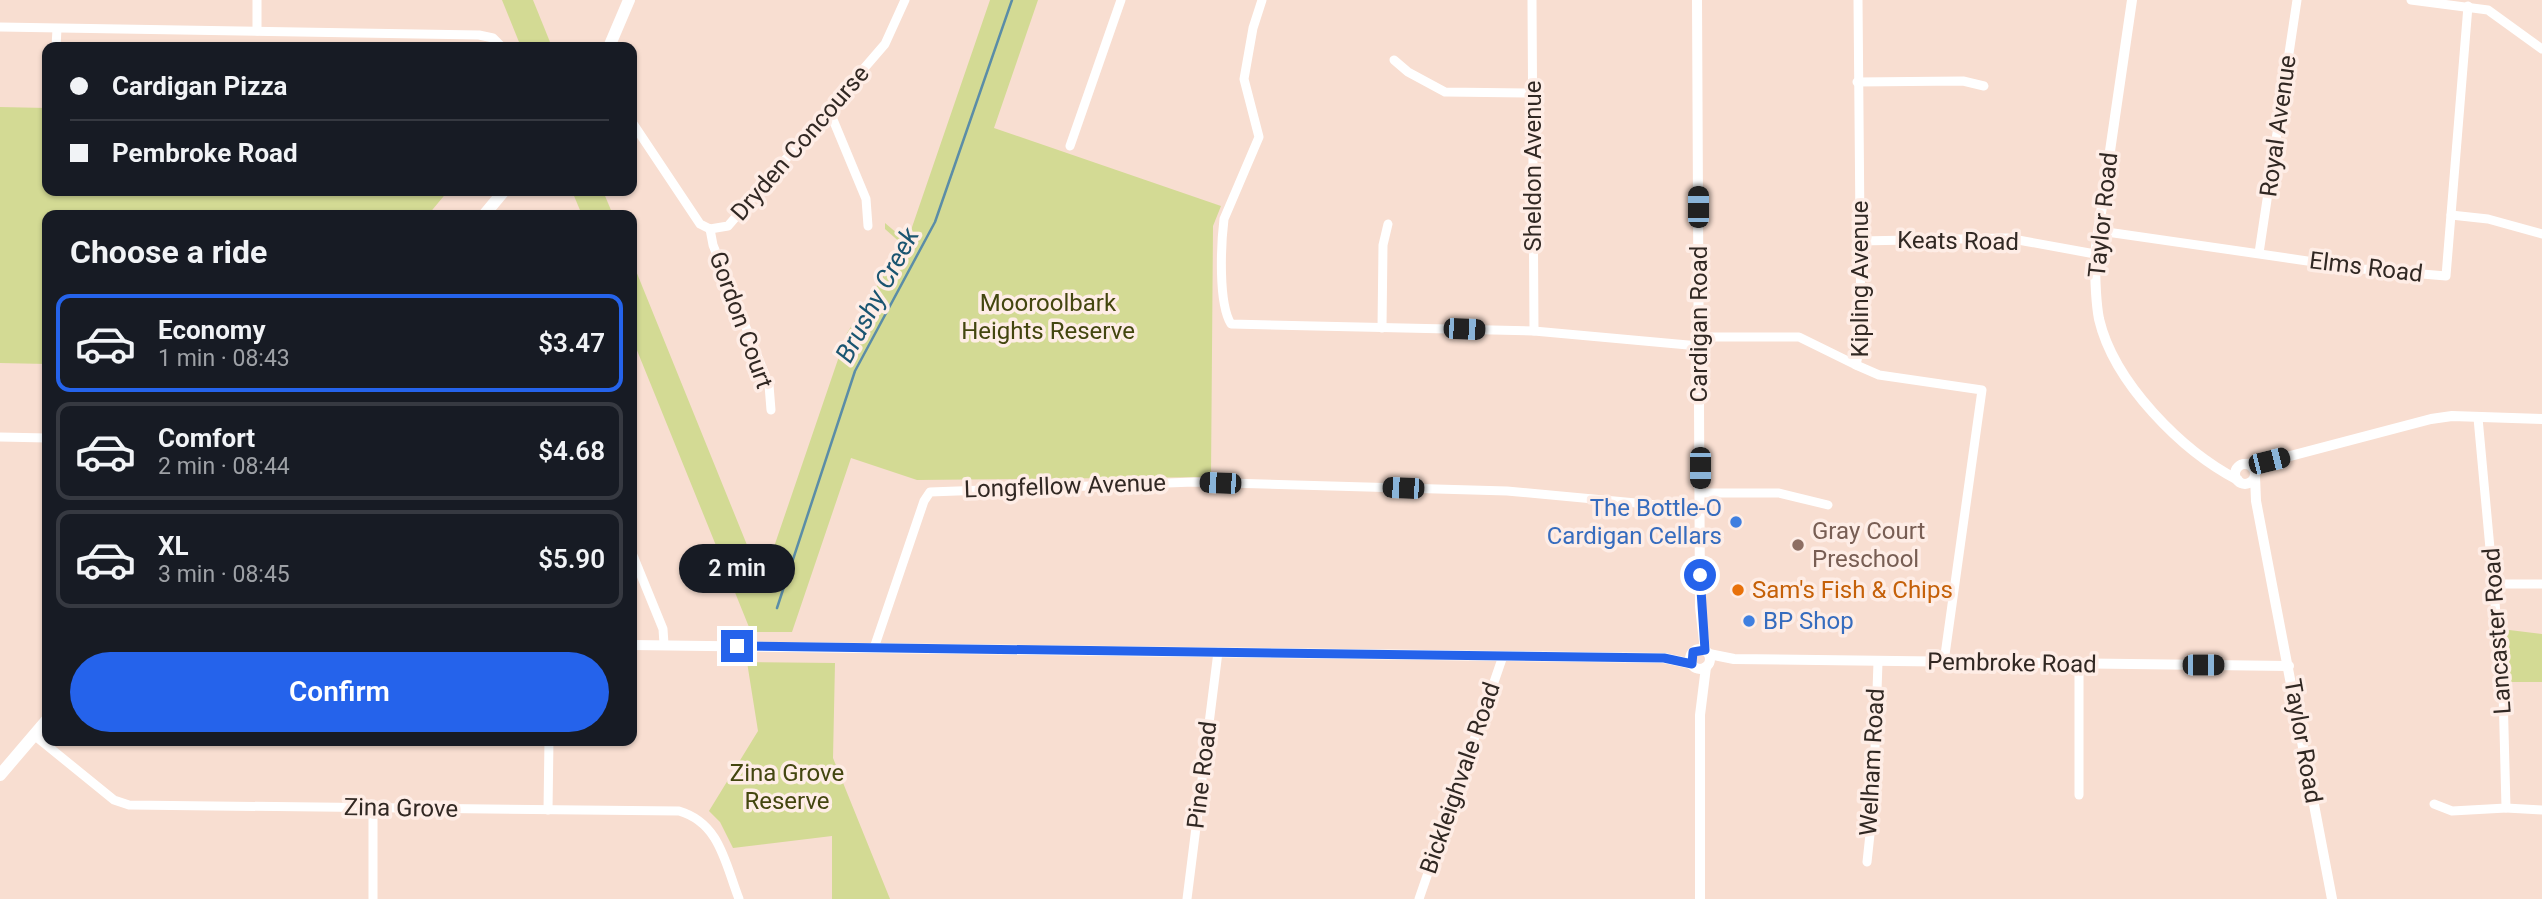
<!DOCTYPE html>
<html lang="en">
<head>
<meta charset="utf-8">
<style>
	body { margin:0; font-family:Roboto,sans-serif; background:#20242c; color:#f1f3f6; height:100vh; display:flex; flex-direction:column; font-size:26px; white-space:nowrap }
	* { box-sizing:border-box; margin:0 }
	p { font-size:23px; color:#9ea1a6 }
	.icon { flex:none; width:38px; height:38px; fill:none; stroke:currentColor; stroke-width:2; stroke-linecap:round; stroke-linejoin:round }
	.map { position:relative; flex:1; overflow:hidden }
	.details { position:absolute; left:42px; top:210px; width:595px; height:536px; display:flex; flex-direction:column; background:#171b24; border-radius:14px; box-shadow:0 2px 5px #0004 }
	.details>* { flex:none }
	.banner { position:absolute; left:42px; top:42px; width:595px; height:154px; border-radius:14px; box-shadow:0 2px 5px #0004; display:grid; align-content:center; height:154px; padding:0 28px; background:#171b24 }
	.end { position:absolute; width:32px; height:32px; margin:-16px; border:9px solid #2563eb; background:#fff; box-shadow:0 0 0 4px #fff }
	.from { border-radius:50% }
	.bubble { position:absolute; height:49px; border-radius:24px; background:#171b24; box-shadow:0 2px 5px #0004; font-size:23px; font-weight:600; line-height:49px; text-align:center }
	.car { position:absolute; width:21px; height:42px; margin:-21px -10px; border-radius:9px; box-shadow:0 0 5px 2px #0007; background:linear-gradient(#222 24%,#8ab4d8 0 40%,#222 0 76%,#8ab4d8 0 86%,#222 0) }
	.banner b { display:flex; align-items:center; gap:24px; height:66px; font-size:26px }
	.banner b+b { border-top:2px solid #363941 }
	.banner i { width:18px; height:18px; background:#f1f3f6 }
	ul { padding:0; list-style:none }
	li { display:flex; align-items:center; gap:21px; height:98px; margin:0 14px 10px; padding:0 14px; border:4px solid #363941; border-radius:14px }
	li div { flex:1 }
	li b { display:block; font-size:26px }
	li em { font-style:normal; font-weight:600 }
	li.current { border-color:#2563eb }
	li>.icon { width:63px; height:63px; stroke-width:1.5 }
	h2 { padding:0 28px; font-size:32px; line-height:84px }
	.action { display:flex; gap:14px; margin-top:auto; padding:14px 28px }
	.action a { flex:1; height:80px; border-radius:42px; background:#2563eb; color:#fff; font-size:28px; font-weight:600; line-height:80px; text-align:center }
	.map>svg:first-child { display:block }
	.green { fill:#d3da94 }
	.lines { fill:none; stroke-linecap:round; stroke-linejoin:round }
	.stream { stroke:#5b8da7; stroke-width:2.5 }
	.minor { stroke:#fff; stroke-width:9 }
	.tertiary { stroke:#fff; stroke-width:10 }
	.secondary { stroke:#fff; stroke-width:12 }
	.route { stroke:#2563eb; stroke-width:9 }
	.shop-dot { fill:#3f7fe0; stroke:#feede6; stroke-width:2.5 }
	.education-dot { fill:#8d6e63; stroke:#feede6; stroke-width:2.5 }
	.food-dot { fill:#e8710a; stroke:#feede6; stroke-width:2.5 }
	.labels { text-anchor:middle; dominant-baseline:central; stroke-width:7; stroke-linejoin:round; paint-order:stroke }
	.street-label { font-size:24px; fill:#312823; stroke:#feede6 }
	.park-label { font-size:24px; fill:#43460f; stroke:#feede6 }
	.shop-label { font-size:24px; fill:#366cbe; stroke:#feede6; text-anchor:end }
	.education-label { font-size:24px; fill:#785e54; stroke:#feede6; text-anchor:start }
	.food-label { font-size:24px; fill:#c56008; stroke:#feede6; text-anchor:start }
	.water-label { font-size:26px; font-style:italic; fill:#1a5571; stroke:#feede6 }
</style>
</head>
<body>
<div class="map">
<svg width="2542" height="899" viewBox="0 0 2542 899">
	<rect width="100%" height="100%" fill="#f8ded1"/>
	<!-- green -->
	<g class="green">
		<polygon points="502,0 533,0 552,47 521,47"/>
		<polygon points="990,0 1038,0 994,128 1221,206 1213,226 1211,477 917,480 851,458 792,632 751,632 632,338 632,261 762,582 847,333 903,245 885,229 885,223 905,240 910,233"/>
		<polygon points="0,107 47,108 47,191 448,191 428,215 47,215 47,364 0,363"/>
		<polygon points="572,191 603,191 613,215 582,215"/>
		<polygon points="2501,629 2542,634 2542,682 2504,682"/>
		<polygon points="747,662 835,663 833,758 890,899 832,899 832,836 733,848 720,822 709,811 758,731"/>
	</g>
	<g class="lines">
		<!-- stream -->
		<polyline class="stream" points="777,608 855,371 935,222 1012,0"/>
		<!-- minor -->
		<g class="minor">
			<path d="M1262 0 1253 28 1244 79 1259 137 1224 219C1221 244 1218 303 1231 324L1534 331 1699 346"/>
			<polyline points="1532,0 1534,331"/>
			<polyline points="1858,0 1861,342 1856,365 1879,375 1982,390 1944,662"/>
			<polyline points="2411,0 2488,10 2542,49"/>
			<polyline points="0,27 479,35 493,38 502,47"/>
			<polyline points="257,31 257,0"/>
			<polyline points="56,47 57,29"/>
			<polyline points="1394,60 1408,72 1445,92 1533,93"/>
			<polyline points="1857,82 1963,81 1984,86"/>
			<polyline points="829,110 866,199 868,226"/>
			<polyline points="632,122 700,224 710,229 728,226 885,44 905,0"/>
			<polyline points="1070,146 1121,0"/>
			<polyline points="2451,215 2488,219 2542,234"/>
			<polyline points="710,229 713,245 769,385 771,410"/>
			<polyline points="2100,231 2363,269 2446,276 2468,6"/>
			<polyline points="1861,241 2007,238 2095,254"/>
			<polyline points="2259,253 2297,0"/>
			<polyline points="1382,328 1383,245 1388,224"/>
			<polyline points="1699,337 1799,337 1856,365"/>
			<polyline points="2478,418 2503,690 2506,808 2542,810"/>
			<polyline points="0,437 47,438"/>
			<polyline points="1700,493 1779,493 1828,505"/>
			<polyline points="632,553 663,629 664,644"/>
			<polyline points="2495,584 2542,584"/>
			<polyline points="874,648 924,501 930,492 1194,482 1507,491 1700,509"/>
			<path d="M34 735 114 800 129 805 679 811C720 823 725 863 739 899"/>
			<polyline points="2079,795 2079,664"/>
			<polyline points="2434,804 2452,811 2506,808"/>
			<polyline points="548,810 549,740"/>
			<polyline points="1867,862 1873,806 1878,662"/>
			<polyline points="373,899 373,808"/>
			<polyline points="1187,899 1218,652"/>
			<polyline points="1419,899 1503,656"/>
		</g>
		<!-- tertiary -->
		<g class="tertiary">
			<polyline points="1697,0 1700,607 1705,650"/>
			<path d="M2132 0 2095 254C2095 276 2095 298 2099 319 2114 383 2182 451 2238 480"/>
			<polyline points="2244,464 2264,463 2431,419 2452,416 2542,419"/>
			<circle cx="2245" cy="474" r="10"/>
			<polyline points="2255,476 2256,501 2332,899"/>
			<polyline points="632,645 1664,658 1692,664"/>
			<circle cx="1700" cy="659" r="10"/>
			<polyline points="1709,654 1734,659 2289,666"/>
			<polyline points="1700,899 1700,715 1706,667"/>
		</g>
		<!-- secondary -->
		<g class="secondary">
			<polyline points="609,47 629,0"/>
			<polyline points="484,215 504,191"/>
			<polyline points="0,775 47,720"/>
		</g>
	</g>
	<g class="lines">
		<!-- route -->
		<polyline class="route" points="737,646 1664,658 1692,664 1693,652 1705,650 1700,575"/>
	</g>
	<!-- markers -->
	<g class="shop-dot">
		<circle cx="1736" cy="522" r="7"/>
		<circle cx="1749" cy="621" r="7"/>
	</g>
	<circle class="education-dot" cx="1798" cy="545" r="7"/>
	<circle class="food-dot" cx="1738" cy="590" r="7"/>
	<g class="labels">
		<!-- street labels -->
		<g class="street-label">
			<text transform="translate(2278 126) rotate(-82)">Royal Avenue</text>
			<text transform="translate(800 143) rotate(-49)">Dryden Concourse</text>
			<text transform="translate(1533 166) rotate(-90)">Sheldon Avenue</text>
			<text transform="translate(2103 215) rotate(-84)">Taylor Road</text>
			<text transform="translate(1958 241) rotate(1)">Keats Road</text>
			<text transform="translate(2366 267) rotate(7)">Elms Road</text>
			<text transform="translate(1860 279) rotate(-90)">Kipling Avenue</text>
			<text transform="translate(741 320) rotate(70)">Gordon Court</text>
			<text transform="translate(1699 324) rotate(-90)">Cardigan Road</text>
			<text transform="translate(1065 486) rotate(-2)">Longfellow Avenue</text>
			<text transform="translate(2497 631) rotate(-94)">Lancaster Road</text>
			<text transform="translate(2012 663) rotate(1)">Pembroke Road</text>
			<text transform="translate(2303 741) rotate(80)">Taylor Road</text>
			<text transform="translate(1872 762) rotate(-87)">Welham Road</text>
			<text transform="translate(1202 775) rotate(-83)">Pine Road</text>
			<text transform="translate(1460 778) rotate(-71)">Bickleighvale Road</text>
			<text transform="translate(401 808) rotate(1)">Zina Grove</text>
		</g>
		<!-- park labels -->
		<g class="park-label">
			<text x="1048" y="303">Mooroolbark<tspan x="1048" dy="28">Heights Reserve</tspan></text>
			<text x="787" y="773">Zina Grove<tspan x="787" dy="28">Reserve</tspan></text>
		</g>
		<!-- shop labels -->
		<g class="shop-label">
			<text x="1722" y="508">The Bottle-O<tspan x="1722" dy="28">Cardigan Cellars</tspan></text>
			<text x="1763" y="621" text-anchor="start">BP Shop</text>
		</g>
		<!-- education labels -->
		<g class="education-label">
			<text x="1812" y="531">Gray Court<tspan x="1812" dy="28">Preschool</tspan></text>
		</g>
		<!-- food labels -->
		<g class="food-label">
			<text x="1752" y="590">Sam's Fish &amp; Chips</text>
		</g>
		<!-- water labels -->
		<g class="water-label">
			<text transform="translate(877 295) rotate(-62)">Brushy Creek</text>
		</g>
	</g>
</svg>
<i class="end from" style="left:1700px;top:575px"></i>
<i class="end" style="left:737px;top:646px"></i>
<div class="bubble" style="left:679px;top:544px;width:116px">2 min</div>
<i class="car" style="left:1698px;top:207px;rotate:0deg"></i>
<i class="car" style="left:1464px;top:329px;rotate:92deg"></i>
<i class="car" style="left:2269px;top:461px;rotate:76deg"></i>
<i class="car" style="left:1700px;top:468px;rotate:180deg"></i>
<i class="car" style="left:1220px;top:483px;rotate:272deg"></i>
<i class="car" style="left:1403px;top:488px;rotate:272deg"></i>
<i class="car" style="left:2203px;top:665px;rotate:90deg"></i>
<div class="banner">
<b><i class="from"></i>Cardigan Pizza</b>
<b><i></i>Pembroke Road</b>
</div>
<section class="details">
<h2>Choose a ride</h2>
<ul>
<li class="current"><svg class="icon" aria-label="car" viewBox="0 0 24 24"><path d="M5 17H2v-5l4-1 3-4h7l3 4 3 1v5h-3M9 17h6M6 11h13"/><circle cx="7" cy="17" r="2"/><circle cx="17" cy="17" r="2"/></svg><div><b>Economy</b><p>1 min · 08:43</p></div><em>$3.47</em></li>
<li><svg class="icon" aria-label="car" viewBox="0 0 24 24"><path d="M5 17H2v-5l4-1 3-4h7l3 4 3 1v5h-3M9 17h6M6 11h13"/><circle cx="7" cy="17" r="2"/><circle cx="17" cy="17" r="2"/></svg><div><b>Comfort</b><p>2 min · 08:44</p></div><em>$4.68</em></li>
<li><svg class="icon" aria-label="car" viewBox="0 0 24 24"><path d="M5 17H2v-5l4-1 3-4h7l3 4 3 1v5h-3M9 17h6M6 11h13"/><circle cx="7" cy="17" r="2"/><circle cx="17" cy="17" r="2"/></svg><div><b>XL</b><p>3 min · 08:45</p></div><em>$5.90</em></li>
</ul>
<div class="action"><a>Confirm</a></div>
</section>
</div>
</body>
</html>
